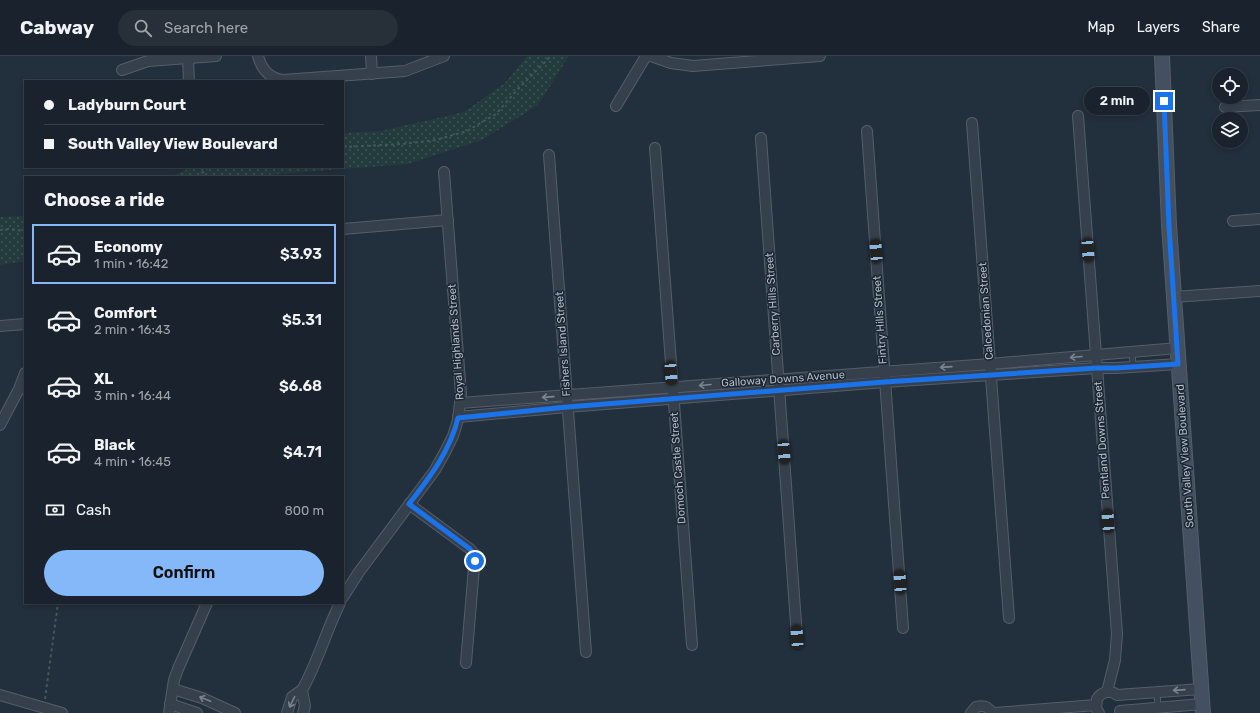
<!DOCTYPE html>
<html lang="en">
<head>
<meta charset="utf-8">
<style>
	body { margin:0; font-family:Rubik,sans-serif; background:#272f39; color:#f1f3f6; height:100vh; display:flex; flex-direction:column; font-size:15px; white-space:nowrap }
	* { box-sizing:border-box; margin:0 }
	p { font-size:13px; color:#9fa4aa }
	.icon { flex:none; width:22px; height:22px; fill:none; stroke:currentColor; stroke-width:2; stroke-linecap:round; stroke-linejoin:round }
	.map { position:relative; flex:1; overflow:hidden }
	.panel { position:absolute; left:24px; top:120px; width:320px; height:428px; display:flex; flex-direction:column; background:#1a232d; border-radius:0px; box-shadow:0 2px 6px #0003,0 0 0 1px #384049 }
	.panel>* { flex:none }
	.top-card { position:absolute; left:24px; top:24px; width:320px; height:88px; border-radius:0px; box-shadow:0 2px 6px #0003,0 0 0 1px #384049; display:grid; align-content:center; height:88px; padding:0 20px; background:#1a232d }
	.controls { position:absolute; left:1212px; top:12px; display:grid; gap:8px }
	.controls a { display:grid; place-items:center; width:36px; height:36px; border-radius:50%; background:#1a232d; box-shadow:0 2px 6px #0003,0 0 0 1px #384049; font-size:20px }
	.end { position:absolute; width:18px; height:18px; margin:-9px; border:5px solid #1a73e8; background:#fff; box-shadow:0 0 0 2px #fff }
	.from { border-radius:50% }
	.bubble { position:absolute; height:28px; border-radius:14px; background:#1a232d; box-shadow:0 2px 6px #0003,0 0 0 1px #384049; font-size:13px; font-weight:600; line-height:28px; text-align:center }
	.car { position:absolute; width:12px; height:24px; margin:-12px -6px; border-radius:5px; box-shadow:0 0 3px 1px #0007; background:linear-gradient(#222 24%,#8ab4d8 0 40%,#222 0 76%,#8ab4d8 0 86%,#222 0) }
	.top-card b { display:flex; align-items:center; gap:14px; height:38px; font-size:15px }
	.top-card b+b { border-top:1px solid #384049 }
	.top-card i { width:10px; height:10px; background:#f1f3f6 }
	ul { padding:0; list-style:none }
	li { display:flex; align-items:center; gap:12px; height:60px; margin:0 8px 6px; padding:0 12px; border:2px solid transparent; border-radius:0px }
	li div { flex:1 }
	li b { display:block; font-size:15px }
	li em { font-style:normal; font-weight:600 }
	li.selected { border-color:#84b8f9 }
	li>.icon { width:36px; height:36px; stroke-width:1.5 }
	h2 { padding:0 20px; font-size:18px; line-height:48px }
	.pay { display:flex; align-items:center; gap:10px; height:44px; padding:0 20px; font-size:15px }
	.pay p { margin-inline-start:auto }
	.primary-button { display:flex; gap:8px; margin-top:auto; padding:8px 20px }
	.primary-button a { flex:1; height:46px; border-radius:24px; background:#84b8f9; color:#111; font-size:16px; font-weight:600; line-height:46px; text-align:center }
	header { display:flex; align-items:center; gap:24px; box-sizing:border-box; height:56px; padding:0 20px; background:#1a232d; border-bottom:1px solid #384049 }
	header strong { font-size:19px }
	nav { display:flex; gap:22px; margin-inline-start:auto; font-size:14px }
	.search { width:280px; height:36px; background:#272f39; display:flex; align-items:center; gap:10px; box-sizing:border-box; padding:0 14px; border-radius:22px; color:#9fa4aa; font-size:15px }
	.map>svg:first-child { display:block }
	.park { fill:url(#park-dots) }
	.lines { fill:none; stroke-linecap:round; stroke-linejoin:round }
	.lane-casing { stroke:#545e6a; stroke-width:7 }
	.street-casing { stroke:#545e6a; stroke-width:12 }
	.secondary-casing { stroke:#545e6a; stroke-width:16 }
	.path { stroke:#42585a; stroke-width:2; stroke-dasharray:3 3; stroke-linecap:butt }
	.lane { stroke:#36404c; stroke-width:5 }
	.street { stroke:#36404c; stroke-width:10 }
	.secondary { stroke:#44505f; stroke-width:14 }
	.oneway { stroke:#7a8490 }
	.route { stroke:#1a73e8; stroke-width:5 }
	.labels { text-anchor:middle; dominant-baseline:central; stroke-width:3; stroke-linejoin:round; paint-order:stroke }
	.street-label { font-size:11px; fill:#b1bbc8; stroke:#1b2531 }
</style>
</head>
<body>
<header>
<strong>Cabway</strong>
<div class="search"><svg class="icon" aria-label="search" viewBox="0 0 24 24"><circle cx="10" cy="10" r="6"/><path d="M15 15l6 6"/></svg>Search here</div>
<nav><a>Map</a><a>Layers</a><a>Share</a></nav>
</header>
<div class="map">
<svg width="1260" height="657" viewBox="0 0 1260 657">
	<defs>
		<pattern id="park-dots" width="8" height="8" patternUnits="userSpaceOnUse"><rect width="8" height="8" fill="#243b3d"/><path d="M2 2h.1M6 6h.1" fill="none" stroke="#415558" stroke-width="1.8" stroke-linecap="round"/></pattern>
	</defs>
	<rect width="100%" height="100%" fill="#222f3c"/>
	<!-- park -->
	<g class="park">
		<polygon points="527,0 569,0 538,49 482,84 408,108 266,119 263,121 171,121 191,111 343,111 343,77 381,75 464,56 505,27"/>
		<polygon points="25,160 25,205 0,209 0,161"/>
	</g>
	<g class="lines">
		<!-- lane casing -->
		<g class="lane-casing">
			<g id="lane">
				<polyline points="1132,295 1133,310"/>
				<polyline points="1157,636 1158,652"/>
			</g>
		</g>
		<!-- street casing -->
		<g class="street-casing">
			<g id="street">
				<path d="M258 0C262 14 269 22 283 24L405 15 444 0"/>
				<polyline points="371,0 372,18"/>
				<polyline points="651,0 671,7 693,10 820,0"/>
				<polyline points="188,2 189,25"/>
				<polyline points="122,14 148,5 216,0"/>
				<polyline points="616,50 646,0"/>
				<polyline points="1225,51 1260,49"/>
				<polyline points="1078,60 1117,578 1115,604 1107,636"/>
				<polyline points="972,67 1009,562"/>
				<polyline points="867,75 903,572"/>
				<polyline points="761,82 797,581"/>
				<polyline points="655,92 692,589"/>
				<polyline points="549,99 586,596"/>
				<polyline points="1233,165 1260,163"/>
				<polyline points="343,173 448,164"/>
				<polyline points="1173,241 1260,235"/>
				<polyline points="0,270 25,268"/>
				<polyline points="460,347 990,308 1178,292"/>
				<polyline points="458,361 567,351 885,326 1097,312 1116,312 1179,308"/>
				<polyline points="0,369 19,333 25,317"/>
				<polyline points="409,448 470,493 475,499 466,607"/>
				<polyline points="343,541 359,516 435,414 445,396 453,380 458,364 461,338 444,116"/>
				<polyline points="173,633 202,642 235,657"/>
				<path d="M302 634C318 606 326 575 340 547"/>
				<polyline points="0,639 62,657"/>
				<polyline points="1117,639 1201,633"/>
				<polyline points="170,648 197,657"/>
				<polyline points="1120,655 1202,648"/>
				<polyline points="169,657 174,624 178,613 207,547"/>
				<polyline points="287,657 292,641 302,634 305,650 303,657"/>
				<path d="M971 657 976 651C983 649 988 650 992 657"/>
				<polyline points="995,657 1096,649"/>
				<path d="M1099 657 1096 652 1097 643C1101 637 1107 634 1114 637"/>
			</g>
		</g>
		<!-- secondary casing -->
		<g class="secondary-casing">
			<polyline id="secondary" points="1162,0 1169,169 1203,657"/>
		</g>
		<!-- path -->
		<g class="path">
			<polyline points="343,91 402,88 436,84 467,75 496,58 518,33 551,0"/>
			<polyline points="197,121 209,111"/>
			<polyline points="0,174 8,173 25,175"/>
			<polyline points="45,643 58,547"/>
		</g>
		<!-- lane -->
		<use href="#lane" class="lane"/>
		<!-- street -->
		<use href="#street" class="street"/>
		<!-- secondary -->
		<use href="#secondary" class="secondary"/>
	</g>
	<!-- one-way arrows -->
	<defs><path id="oneway-shaft" d="M-6 0H5M1.5-3L5.5 0L1.5 3" fill="none" stroke-width="1.6" stroke-linecap="round" stroke-linejoin="round"/></defs>
	<g class="oneway">
		<use href="#oneway-shaft" transform="translate(1076 301) rotate(175)"/>
		<use href="#oneway-shaft" transform="translate(946 311) rotate(176)"/>
		<use href="#oneway-shaft" transform="translate(705 329) rotate(175)"/>
		<use href="#oneway-shaft" transform="translate(548 341) rotate(176)"/>
		<use href="#oneway-shaft" transform="translate(1179 634) rotate(176)"/>
		<use href="#oneway-shaft" transform="translate(205 643) rotate(-158)"/>
		<use href="#oneway-shaft" transform="translate(292 646) rotate(116)"/>
	</g>
	<g class="lines">
		<!-- route -->
		<path class="route" d="M475 505V499L470 493 409 448C430 421 450 395 458 362L567 351 885 326 1097 312H1116L1178 308 1169 170 1164 45"/>
	</g>
	<g class="labels">
		<!-- street labels -->
		<g class="street-label">
			<text transform="translate(773 248) rotate(-94)">Carberry Hills Street</text>
			<text transform="translate(986 255) rotate(-94)">Calcedonian Street</text>
			<text transform="translate(880 264) rotate(-94)">Fintry Hills Street</text>
			<text transform="translate(456 286) rotate(-94)">Royal Highlands Street</text>
			<text transform="translate(563 288) rotate(-94)">Fishers Island Street</text>
			<text transform="translate(783 323) rotate(-4)">Galloway Downs Avenue</text>
			<text transform="translate(1102 384) rotate(-94)">Pentland Downs Street</text>
			<text transform="translate(1185 400) rotate(-94)">South Valley View Boulevard</text>
			<text transform="translate(678 412) rotate(-94)">Domoch Castle Street</text>
		</g>
	</g>
</svg>
<div class="controls">
<a><svg class="icon" aria-label="locate" viewBox="0 0 24 24"><circle cx="12" cy="12" r="6"/><path d="M12 2v4M12 18v4M2 12h4M18 12h4"/></svg></a>
<a><svg class="icon" aria-label="layers" viewBox="0 0 24 24"><path d="M12 4l9 5-9 5-9-5zM3 14l9 5 9-5"/></svg></a>
</div>
<i class="end from" style="left:475px;top:505px"></i>
<i class="end" style="left:1164px;top:45px"></i>
<div class="bubble" style="left:1084px;top:31px;width:66px">2 min</div>
<i class="car" style="left:1088px;top:194px;rotate:176deg"></i>
<i class="car" style="left:876px;top:195px;rotate:355deg"></i>
<i class="car" style="left:671px;top:317px;rotate:176deg"></i>
<i class="car" style="left:784px;top:396px;rotate:176deg"></i>
<i class="car" style="left:1108px;top:465px;rotate:356deg"></i>
<i class="car" style="left:900px;top:526px;rotate:356deg"></i>
<i class="car" style="left:797px;top:581px;rotate:356deg"></i>
<div class="top-card">
<b><i class="from"></i>Ladyburn Court</b>
<b><i></i>South Valley View Boulevard</b>
</div>
<section class="panel">
<h2>Choose a ride</h2>
<ul>
<li class="selected"><svg class="icon" aria-label="car" viewBox="0 0 24 24"><path d="M5 17H2v-5l4-1 3-4h7l3 4 3 1v5h-3M9 17h6M6 11h13"/><circle cx="7" cy="17" r="2"/><circle cx="17" cy="17" r="2"/></svg><div><b>Economy</b><p>1 min · 16:42</p></div><em>$3.93</em></li>
<li><svg class="icon" aria-label="car" viewBox="0 0 24 24"><path d="M5 17H2v-5l4-1 3-4h7l3 4 3 1v5h-3M9 17h6M6 11h13"/><circle cx="7" cy="17" r="2"/><circle cx="17" cy="17" r="2"/></svg><div><b>Comfort</b><p>2 min · 16:43</p></div><em>$5.31</em></li>
<li><svg class="icon" aria-label="car" viewBox="0 0 24 24"><path d="M5 17H2v-5l4-1 3-4h7l3 4 3 1v5h-3M9 17h6M6 11h13"/><circle cx="7" cy="17" r="2"/><circle cx="17" cy="17" r="2"/></svg><div><b>XL</b><p>3 min · 16:44</p></div><em>$6.68</em></li>
<li><svg class="icon" aria-label="car" viewBox="0 0 24 24"><path d="M5 17H2v-5l4-1 3-4h7l3 4 3 1v5h-3M9 17h6M6 11h13"/><circle cx="7" cy="17" r="2"/><circle cx="17" cy="17" r="2"/></svg><div><b>Black</b><p>4 min · 16:45</p></div><em>$4.71</em></li>
</ul>
<div class="pay"><svg class="icon" aria-label="cash" viewBox="0 0 24 24"><path d="M3 7h18v10H3z"/><circle cx="12" cy="12" r="2"/></svg>Cash<p>800 m</p></div>
<div class="primary-button"><a>Confirm</a></div>
</section>
</div>
</body>
</html>
